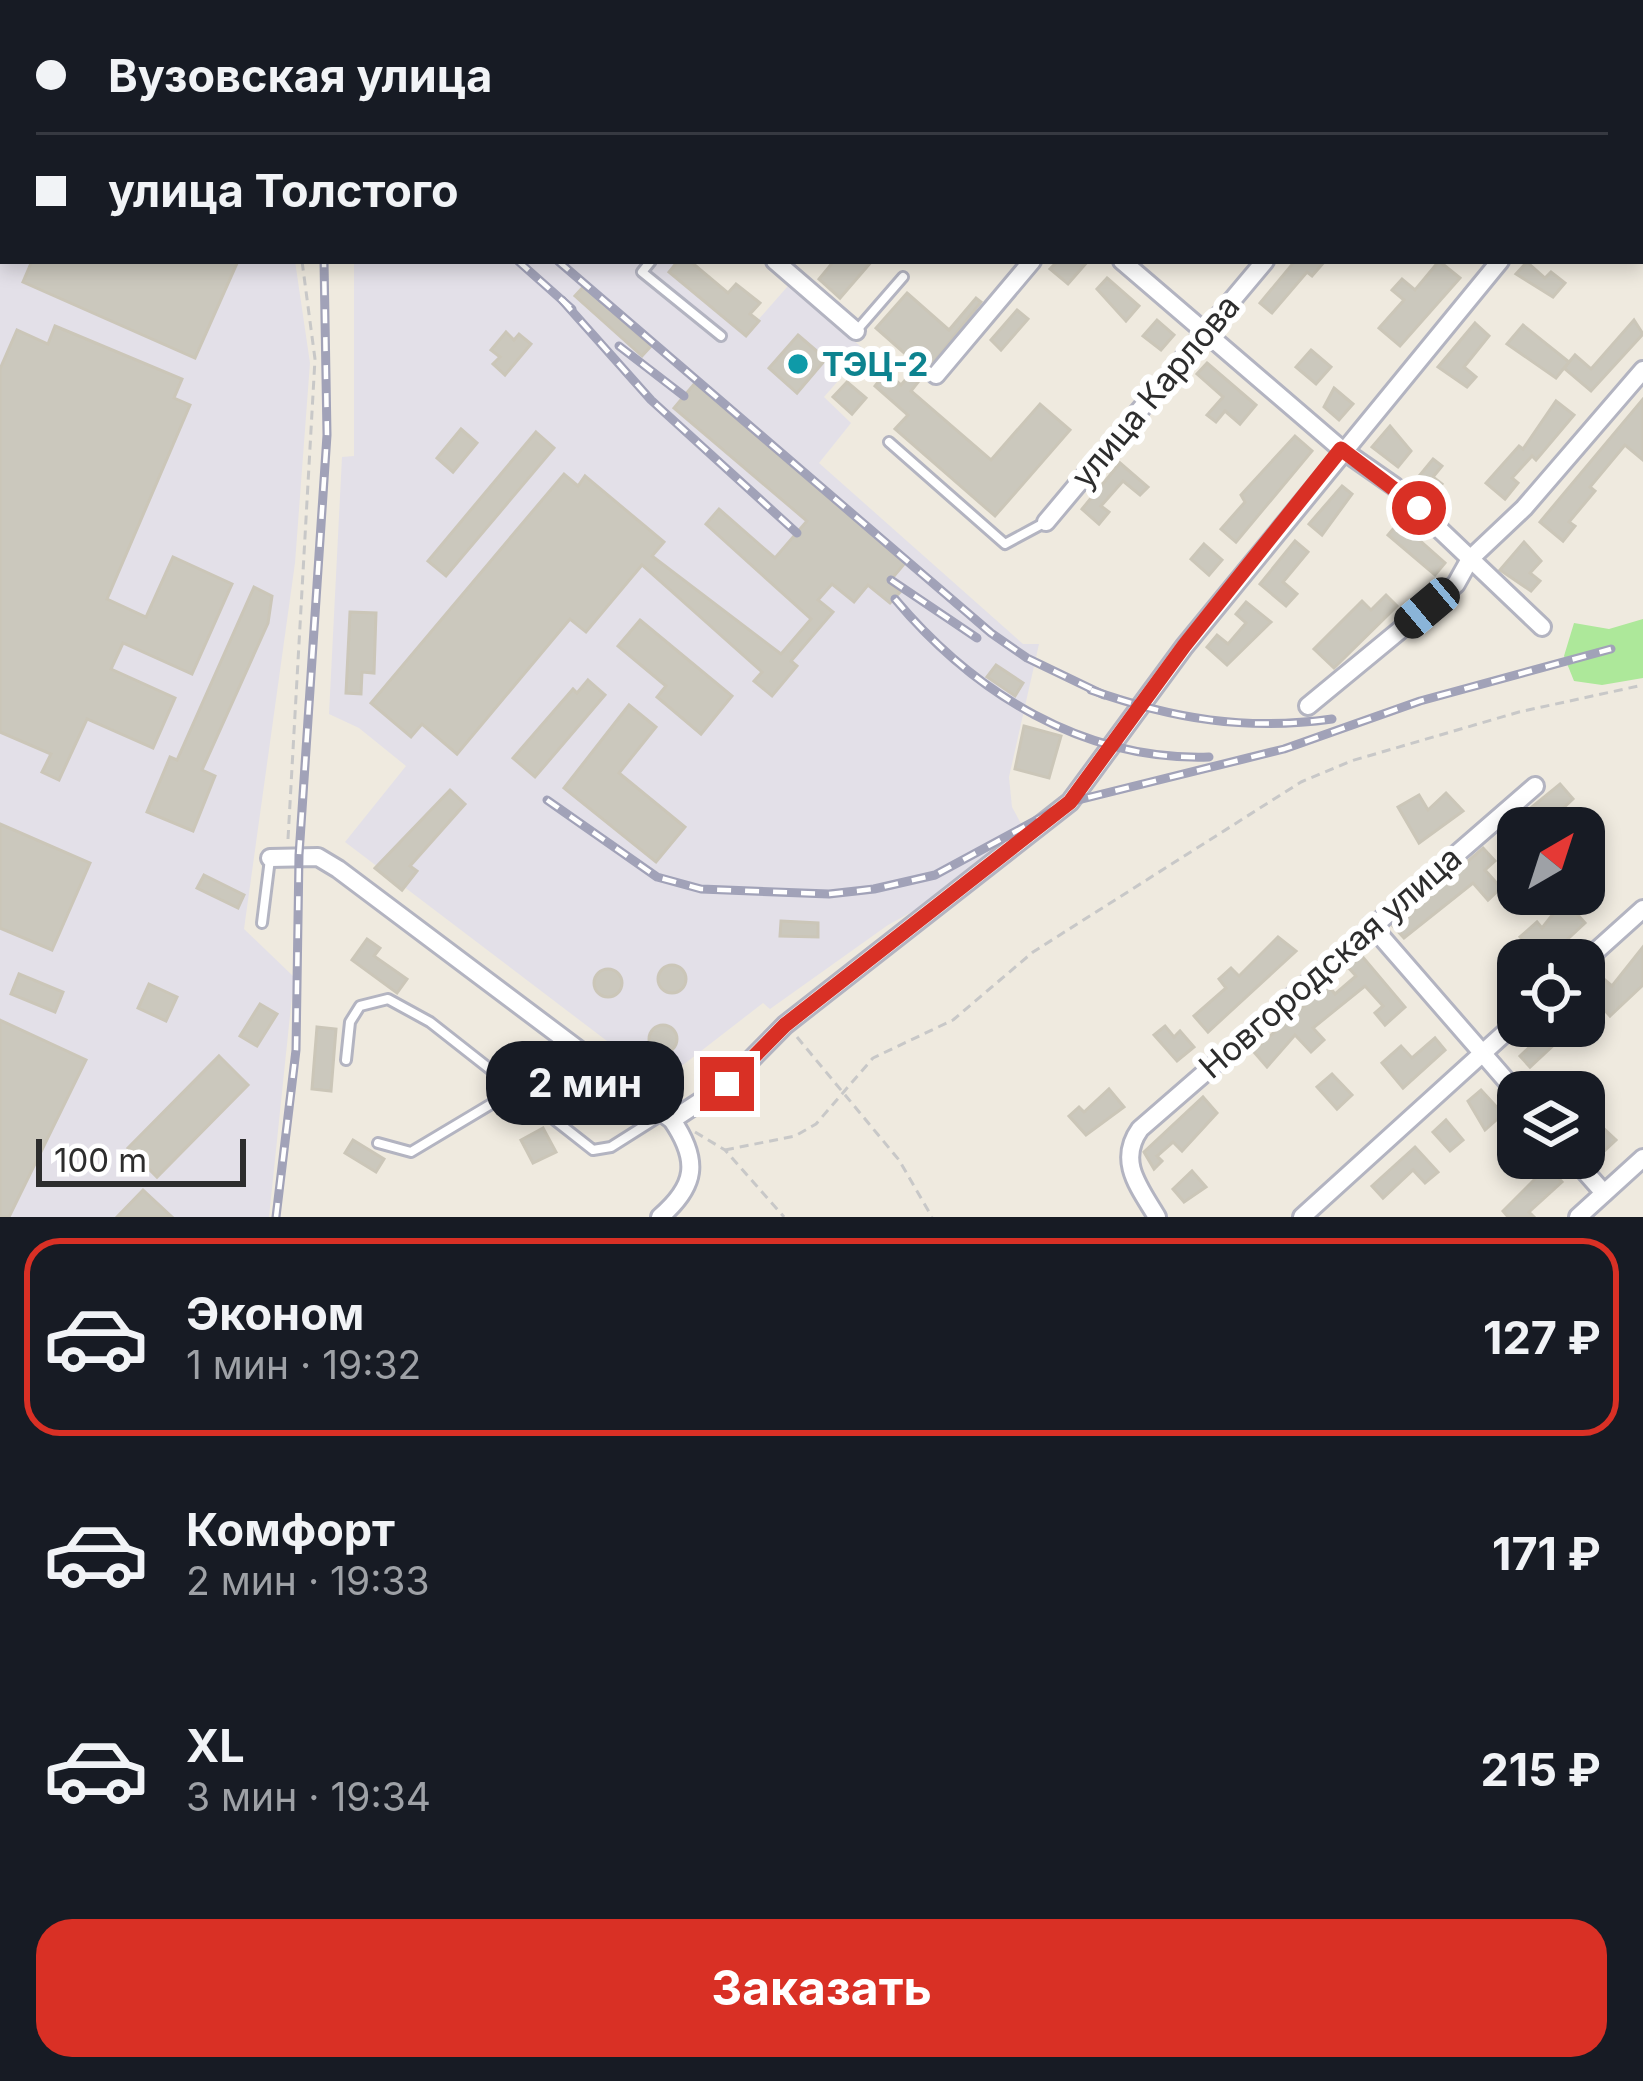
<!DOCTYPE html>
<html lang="ru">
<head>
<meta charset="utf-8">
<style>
	body { margin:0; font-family:Inter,sans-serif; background:#242831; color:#f1f3f6; height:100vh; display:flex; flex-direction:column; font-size:45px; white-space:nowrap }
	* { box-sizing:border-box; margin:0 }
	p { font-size:39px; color:#9ea1a6 }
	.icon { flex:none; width:66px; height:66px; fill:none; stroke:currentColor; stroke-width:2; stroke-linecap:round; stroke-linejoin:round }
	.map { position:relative; height:1217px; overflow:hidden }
	.drawer { display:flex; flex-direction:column; background:#171b24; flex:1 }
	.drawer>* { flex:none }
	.hud { position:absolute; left:0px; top:0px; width:1644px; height:264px; box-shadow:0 6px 18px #0003; display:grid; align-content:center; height:264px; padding:0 36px; background:#171b24 }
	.needle { width:78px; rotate:39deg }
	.tools { position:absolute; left:1497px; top:807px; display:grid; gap:24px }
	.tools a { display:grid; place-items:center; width:108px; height:108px; border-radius:24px; background:#171b24; box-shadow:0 6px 18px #0003; font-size:60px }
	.scale { position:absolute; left:36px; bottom:30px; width:210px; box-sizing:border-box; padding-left:12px; border:6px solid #2d2d2d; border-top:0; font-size:33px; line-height:42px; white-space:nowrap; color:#2d2d2d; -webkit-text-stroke:9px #fff; paint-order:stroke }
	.end { position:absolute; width:54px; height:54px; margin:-27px; border:15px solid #d93025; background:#fff; box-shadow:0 0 0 6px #fff }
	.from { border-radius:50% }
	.bubble { position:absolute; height:84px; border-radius:36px; background:#171b24; box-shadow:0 6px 18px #0003; font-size:39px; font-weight:700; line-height:84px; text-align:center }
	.car { position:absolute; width:36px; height:72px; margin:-36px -18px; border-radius:15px; box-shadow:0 0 9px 3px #0007; background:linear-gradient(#222 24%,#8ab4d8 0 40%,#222 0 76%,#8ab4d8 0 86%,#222 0) }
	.hud b { display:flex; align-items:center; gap:42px; height:114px; font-size:45px }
	.hud b+b { border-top:3px solid #363941 }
	.hud i { width:30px; height:30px; background:#f1f3f6 }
	ul { padding:21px 0 0; list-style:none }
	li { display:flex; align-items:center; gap:36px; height:198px; margin:0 24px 18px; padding:0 12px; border:6px solid transparent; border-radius:36px }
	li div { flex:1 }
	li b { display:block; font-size:45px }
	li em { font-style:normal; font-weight:700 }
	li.active { border-color:#d93025 }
	li>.icon { width:108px; height:108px; stroke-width:1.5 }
	.button { display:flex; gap:24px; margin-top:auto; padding:24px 36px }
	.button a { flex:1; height:138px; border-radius:36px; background:#d93025; color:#fff; font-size:48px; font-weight:700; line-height:138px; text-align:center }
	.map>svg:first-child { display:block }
	.industrial { fill:#e3e0e8 }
	.medical { fill:#f6dedd }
	.green { fill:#ade89a }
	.building { fill:#cbc8bd; stroke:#cbc6b8; stroke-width:3 }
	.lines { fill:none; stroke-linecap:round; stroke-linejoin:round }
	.lane-casing { stroke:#b3b4c1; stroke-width:14 }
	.street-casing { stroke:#b3b4c1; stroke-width:22 }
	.secondary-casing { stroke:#b3b4c1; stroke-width:30 }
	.path { stroke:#c8c8c8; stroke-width:3; stroke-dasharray:9 6; stroke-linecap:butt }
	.lane { stroke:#fff; stroke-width:8 }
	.street { stroke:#fff; stroke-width:16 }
	.secondary { stroke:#fff; stroke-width:24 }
	.rail-casing { stroke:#a1a2b8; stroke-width:9 }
	.rail { stroke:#fff; stroke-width:4.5; stroke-dasharray:14; stroke-linecap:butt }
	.route { stroke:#d93025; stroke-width:15 }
	.culture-dot { fill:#0f9aa8; stroke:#fff; stroke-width:4.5 }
	.labels { text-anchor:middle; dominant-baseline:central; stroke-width:12; stroke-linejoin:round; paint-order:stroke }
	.culture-label { font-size:33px; font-weight:bold; fill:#0d838f; stroke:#fff; text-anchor:start }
	.street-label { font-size:33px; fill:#2d2d2d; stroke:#fff }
</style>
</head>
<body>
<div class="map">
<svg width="1643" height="1217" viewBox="0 0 1643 1217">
	<rect width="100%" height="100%" fill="#efeadf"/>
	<!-- industrial -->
	<g class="industrial">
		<polygon points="0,0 209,3 3,3 3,261 295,261 310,363 295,563 244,929 294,977 269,1217 0,1217"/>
		<polygon points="354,261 690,261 728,293 736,284 759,303 751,314 758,320 788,286 865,350 824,397 851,423 819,463 1023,644 1039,644 1009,777 1012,807 1025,831 966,882 888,925 770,1009 763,1003 661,1082 345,842 406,766 359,728 329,714 342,457 354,456"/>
	</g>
	<!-- medical -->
	<polygon class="medical" points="354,0 731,0 357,3"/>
	<!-- green -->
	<polygon class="green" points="1643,619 1643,678 1602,685 1574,681 1564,656 1574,623 1609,629"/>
	<!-- building -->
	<g class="building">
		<polygon points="32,261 238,261 195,358 23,282"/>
		<polygon points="678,261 690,261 728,293 736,284 760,303 750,314 759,321 746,336 669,272"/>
		<polygon points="834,261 872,261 840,298 819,279"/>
		<polygon points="1058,261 1088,261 1068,284 1050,269"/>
		<polygon points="1295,261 1325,261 1312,276 1307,272 1272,313 1260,303"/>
		<polygon points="1439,261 1460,278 1400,346 1379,328 1404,300 1392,290 1402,279 1415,290"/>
		<polygon points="1527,262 1545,278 1551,272 1565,283 1553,297 1516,274"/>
		<polygon points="1107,278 1139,306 1126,321 1097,289"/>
		<polygon points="584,286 651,346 642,356 575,296"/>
		<polygon points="907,293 949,330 976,298 981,302 911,391 991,460 1040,404 1070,430 995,516 895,429 908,415 875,386 886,372 901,385 918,365 876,328"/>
		<polygon points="1017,310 1028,319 1001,350 991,340"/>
		<polygon points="1157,320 1174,335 1161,350 1143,336"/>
		<polygon points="1634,320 1643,334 1591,391 1564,368 1575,355 1591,369"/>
		<polygon points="1475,323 1489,336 1464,367 1476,377 1467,387 1438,367"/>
		<polygon points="1523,325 1569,362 1556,378 1507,344"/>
		<polygon points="55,326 182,379 174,398 190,405 107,599 146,617 173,557 232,584 192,674 123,643 111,669 175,698 153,748 87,719 59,780 42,772 51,754 0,732 0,369 17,330 48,344"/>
		<polygon points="506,332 514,340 519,334 531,344 505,375 493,364 500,357 491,350"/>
		<polygon points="798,335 826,359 797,393 769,368"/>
		<polygon points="1311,350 1331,367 1316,384 1296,367"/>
		<polygon points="1207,363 1256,405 1240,424 1225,411 1216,422 1207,415 1223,397 1197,374"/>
		<polygon points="847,382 866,398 852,414 833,397"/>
		<polygon points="695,383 905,563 889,582 900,592 890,603 868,585 854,602 832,584 818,600 833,612 791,661 797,666 772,696 754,681 762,672 642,565 586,632 570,619 457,754 422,724 411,737 371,703 564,474 578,486 585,476 664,542 652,556 781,654 811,619 706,524 719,509 775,558 807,521 674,408"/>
		<polygon points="1334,388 1353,404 1339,420 1324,407"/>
		<polygon points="1643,399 1643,460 1625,445 1590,487 1595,491 1569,522 1575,526 1563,541 1540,522"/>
		<polygon points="1556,401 1574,415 1536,460 1532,456 1512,478 1518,483 1505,499 1486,483 1519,446 1523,449"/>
		<polygon points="1390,426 1411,451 1398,467 1372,447"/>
		<polygon points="461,429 477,443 453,472 437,458"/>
		<polygon points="536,432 554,448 446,576 428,561"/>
		<polygon points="1295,436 1312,451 1236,542 1221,529 1245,502 1241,495"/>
		<polygon points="1433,459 1442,466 1433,477 1442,484 1433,495 1415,481"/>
		<polygon points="1120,463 1148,487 1140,495 1123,481 1101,506 1109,512 1099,524 1082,509"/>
		<polygon points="1342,486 1352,494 1322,535 1309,524"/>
		<polygon points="1399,522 1445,563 1435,575 1388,535"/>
		<polygon points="1295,541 1308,552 1283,582 1297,594 1286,606 1260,584"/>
		<polygon points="1524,542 1541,561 1530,573 1540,581 1531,591 1500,570"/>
		<polygon points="1204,544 1222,560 1209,575 1191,559"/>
		<polygon points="254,587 272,596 268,623 202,770 215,776 193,831 147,812 170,757 177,760"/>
		<polygon points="1386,595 1397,606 1334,668 1314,649 1362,601 1371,610"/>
		<polygon points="1246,602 1271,622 1227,665 1207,647 1217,635 1228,644 1246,623 1236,614"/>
		<polygon points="350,612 376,613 374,673 362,672 361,694 346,693"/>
		<polygon points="640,620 732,696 701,734 657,697 666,686 618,646"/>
		<polygon points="996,665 1023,683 1015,696 987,677"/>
		<polygon points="588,680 605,695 535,777 513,758 573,689 577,693"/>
		<polygon points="629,705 656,727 619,773 685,827 656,862 564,788"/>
		<polygon points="1024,726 1061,736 1049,778 1015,769"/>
		<polygon points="1560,784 1573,799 1542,828 1518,828 1518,843 1505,829"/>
		<polygon points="450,790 465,804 410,866 417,871 402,890 375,868"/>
		<polygon points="1446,793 1463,811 1419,843 1398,807 1419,795 1428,810"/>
		<polygon points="0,824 90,863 52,950 0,928"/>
		<polygon points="1483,848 1495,861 1485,870 1501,888 1488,900 1473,883 1404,938 1393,926"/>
		<polygon points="204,875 244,895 238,908 197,888"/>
		<polygon points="1568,895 1582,909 1577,914 1585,923 1545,960 1513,960 1528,946 1520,937 1537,922 1542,928"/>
		<polygon points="781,921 818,923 818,937 780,936"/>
		<polygon points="1278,937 1296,951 1208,1032 1194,1016 1226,988 1219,979 1231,968 1239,976"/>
		<polygon points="367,939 380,948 374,956 407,979 397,993 352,960"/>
		<polygon points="1643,947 1643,985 1610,1016 1590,994 1605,980 1612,986"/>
		<polygon points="1361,955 1405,1007 1385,1025 1375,1013 1383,1006 1365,986 1313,1028 1324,1040 1311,1052 1295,1035 1267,1067 1253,1051 1328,985 1335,994 1356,976 1348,967"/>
		<circle cx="672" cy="979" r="14"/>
		<circle cx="608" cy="983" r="14"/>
		<polygon points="19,974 63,992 55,1012 11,994"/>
		<polygon points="149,984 177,997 166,1021 138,1008"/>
		<polygon points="260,1004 277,1014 257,1046 240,1036"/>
		<polygon points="0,1020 86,1060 9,1217 0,1217"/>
		<circle cx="663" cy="1039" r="14"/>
		<polygon points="1165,1026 1174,1037 1180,1031 1194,1047 1177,1061 1154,1035"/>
		<polygon points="1552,1026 1574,1026 1530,1067 1520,1056"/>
		<polygon points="317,1027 336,1029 331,1091 312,1089"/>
		<polygon points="1435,1038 1445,1050 1403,1088 1382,1063 1401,1046 1412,1058"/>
		<polygon points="219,1056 248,1085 157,1177 128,1148"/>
		<polygon points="577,1071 617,1103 601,1123 560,1092"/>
		<polygon points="1332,1074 1352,1095 1337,1109 1317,1087"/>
		<polygon points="1109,1089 1124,1107 1086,1135 1069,1116 1079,1107 1084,1112"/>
		<polygon points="1481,1090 1503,1114 1485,1130 1468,1101"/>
		<polygon points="1203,1097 1217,1113 1182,1151 1173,1142 1157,1156 1162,1161 1154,1169 1144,1152"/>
		<polygon points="1584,1110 1616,1140 1599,1156 1584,1140"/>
		<polygon points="1446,1120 1463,1140 1450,1151 1433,1132"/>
		<polygon points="543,1128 556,1152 533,1163 521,1140"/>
		<polygon points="353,1140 384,1159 376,1172 345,1153"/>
		<polygon points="1415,1147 1438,1172 1425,1183 1413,1170 1383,1198 1372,1186"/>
		<polygon points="1548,1166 1562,1182 1529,1212 1534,1217 1508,1217 1503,1211"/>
		<polygon points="1192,1171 1206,1187 1184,1202 1173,1189"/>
		<polygon points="143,1190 172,1217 117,1217"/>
	</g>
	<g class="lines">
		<!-- lane casing -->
		<g class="lane-casing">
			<g id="lane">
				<polyline points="900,0 904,3"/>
				<polyline points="979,3 982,0"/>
				<polyline points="1540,3 1543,0"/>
				<polyline points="651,261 642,272 721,336"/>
				<polyline points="857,330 903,277"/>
				<polyline points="889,442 1005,544 1044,523"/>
				<polyline points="262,923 270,859"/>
				<polyline points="346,1060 350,1022 360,1006 388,999 430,1022 593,1150 611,1147 660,1116"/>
				<polyline points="378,1143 411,1152 518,1088"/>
			</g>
		</g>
		<!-- street casing -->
		<g class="street-casing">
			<g id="street">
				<polyline points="826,0 829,3"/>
				<polyline points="1376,0 1379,3"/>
				<polyline points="1013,3 1016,0"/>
				<polyline points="1253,3 1255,0"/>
				<polyline points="1486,3 1489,0"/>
				<polyline points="1641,227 1643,228"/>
				<polyline points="775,261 856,331"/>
				<polyline points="1122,261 1341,449 1394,486 1542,627"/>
				<polyline points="936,375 1032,261"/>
				<polyline points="1046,522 1265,261"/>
				<polyline points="1308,706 1456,584 1470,559 1524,508 1643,370"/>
				<path d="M270 858 318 857 338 869 672 1120C700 1161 696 1186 660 1217"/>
				<polyline points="1371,925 1518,1094"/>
				<polyline points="1584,962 1643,909"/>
				<polyline points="672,1120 727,1084 785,1025 1070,802 1184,647 1500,261"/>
				<polyline points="1573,1158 1604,1193"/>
				<path d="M1157 1217C1139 1187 1117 1161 1140 1129L1535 786"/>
				<polyline points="1302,1217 1518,1021"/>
				<polyline points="1578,1217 1643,1158"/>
			</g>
		</g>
		<!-- secondary casing -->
		<g class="secondary-casing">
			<g id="secondary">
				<polyline points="325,0 327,3"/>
				<polyline points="766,3 769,0"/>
			</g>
		</g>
		<!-- path -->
		<g class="path">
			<polyline points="204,0 205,3"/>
			<polyline points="288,839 315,359 302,261"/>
			<polyline points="797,1037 899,1160 932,1217"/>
			<polyline points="695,1132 725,1150 784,1217"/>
			<polyline points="725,1150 795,1136 816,1124 873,1058 953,1020 1033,952 1301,782 1351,761 1519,712 1643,685"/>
		</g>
		<!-- lane -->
		<use href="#lane" class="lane"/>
		<!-- street -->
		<use href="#street" class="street"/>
		<!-- secondary -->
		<use href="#secondary" class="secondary"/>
		<!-- rail casing -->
		<g class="rail-casing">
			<g id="rail">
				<polyline points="233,0 235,3"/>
				<polyline points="263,0 265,3"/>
				<polyline points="30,3 30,0"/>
				<polyline points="48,3 48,0"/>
				<polyline points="0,121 3,110"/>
				<polyline points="518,261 572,309"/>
				<polyline points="558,261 991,633 1027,658 1104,695"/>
				<polyline points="562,300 651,400 797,533"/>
				<polyline points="619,346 684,396"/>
				<polyline points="891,580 977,638"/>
				<path d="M895 599C974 693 1083 761 1209 757"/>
				<path d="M1091 690C1173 719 1246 731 1332 719"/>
				<polyline points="547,800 657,877 701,889 829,894 874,889 935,875 1070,802 1284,749 1420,701 1611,649"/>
				<polyline points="276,1217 296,1050 299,855 327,435 324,261"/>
			</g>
		</g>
		<!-- rail -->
		<use href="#rail" class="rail"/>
	</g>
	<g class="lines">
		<!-- route -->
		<polyline class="route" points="727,1084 785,1025 1070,802 1184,646 1341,449 1419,508"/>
	</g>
	<!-- markers -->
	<circle class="culture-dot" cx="798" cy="364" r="12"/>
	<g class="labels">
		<!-- culture labels -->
		<g class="culture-label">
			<text x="822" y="364">ТЭЦ-2</text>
		</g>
		<!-- street labels -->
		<g class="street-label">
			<text transform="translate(1155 391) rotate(-50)">улица Карлова</text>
			<text transform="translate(1330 962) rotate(-41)">Новгородская улица</text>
		</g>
	</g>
</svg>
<div class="tools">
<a><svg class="needle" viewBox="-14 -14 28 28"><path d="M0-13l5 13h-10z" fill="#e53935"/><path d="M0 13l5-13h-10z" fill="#9ea1a6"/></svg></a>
<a><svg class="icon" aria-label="locate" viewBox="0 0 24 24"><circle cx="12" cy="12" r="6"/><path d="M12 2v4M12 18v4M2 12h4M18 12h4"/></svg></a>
<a><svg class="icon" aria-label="layers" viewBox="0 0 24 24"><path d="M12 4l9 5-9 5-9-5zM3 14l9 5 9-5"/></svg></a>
</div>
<div class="scale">100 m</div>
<i class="end from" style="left:1419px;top:508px"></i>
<i class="end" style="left:727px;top:1084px"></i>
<div class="bubble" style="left:486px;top:1041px;width:198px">2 мин</div>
<i class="car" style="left:1427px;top:608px;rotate:230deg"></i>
<div class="hud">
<b><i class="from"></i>Вузовская улица</b>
<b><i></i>улица Толстого</b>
</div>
</div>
<section class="drawer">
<ul>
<li class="active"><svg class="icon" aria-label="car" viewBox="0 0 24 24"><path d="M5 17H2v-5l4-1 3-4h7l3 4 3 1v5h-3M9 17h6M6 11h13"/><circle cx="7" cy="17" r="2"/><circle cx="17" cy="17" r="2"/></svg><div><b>Эконом</b><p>1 мин · 19:32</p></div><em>127 ₽</em></li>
<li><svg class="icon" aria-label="car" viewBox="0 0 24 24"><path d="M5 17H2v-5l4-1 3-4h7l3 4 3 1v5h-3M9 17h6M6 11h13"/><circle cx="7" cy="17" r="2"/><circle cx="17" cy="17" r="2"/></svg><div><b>Комфорт</b><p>2 мин · 19:33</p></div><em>171 ₽</em></li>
<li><svg class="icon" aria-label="car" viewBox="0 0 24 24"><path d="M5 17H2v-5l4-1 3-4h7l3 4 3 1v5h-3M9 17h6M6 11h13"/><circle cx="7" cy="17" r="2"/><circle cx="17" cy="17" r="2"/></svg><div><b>XL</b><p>3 мин · 19:34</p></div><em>215 ₽</em></li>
</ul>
<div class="button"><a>Заказать</a></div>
</section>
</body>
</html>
